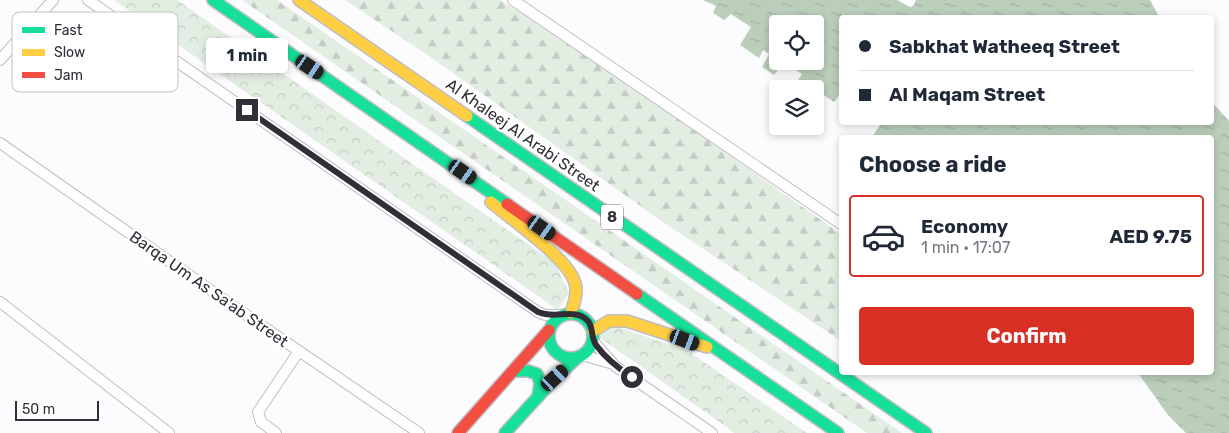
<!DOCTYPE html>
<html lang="en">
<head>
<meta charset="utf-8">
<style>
	body { margin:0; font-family:Rubik,sans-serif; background:#f6f6f7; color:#1f2937; height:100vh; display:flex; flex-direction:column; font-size:19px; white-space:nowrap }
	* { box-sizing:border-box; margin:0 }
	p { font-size:16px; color:#747a83 }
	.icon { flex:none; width:28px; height:28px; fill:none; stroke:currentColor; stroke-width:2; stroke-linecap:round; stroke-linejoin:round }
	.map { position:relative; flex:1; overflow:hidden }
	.details { position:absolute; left:839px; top:135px; width:375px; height:240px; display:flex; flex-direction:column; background:#fff; border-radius:5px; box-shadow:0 2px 8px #0003 }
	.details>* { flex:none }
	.top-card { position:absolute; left:839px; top:15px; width:375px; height:110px; border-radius:5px; box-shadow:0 2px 8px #0003; display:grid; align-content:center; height:110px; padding:0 20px; background:#fff }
	.buttons { position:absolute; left:769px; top:15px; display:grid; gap:10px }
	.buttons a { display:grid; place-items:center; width:55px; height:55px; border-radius:5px; background:#fff; box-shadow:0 2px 8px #0003; font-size:25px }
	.scale { position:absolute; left:15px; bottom:12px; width:84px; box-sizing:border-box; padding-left:5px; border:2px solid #322e38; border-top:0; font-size:14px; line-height:18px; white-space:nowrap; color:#322e38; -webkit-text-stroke:4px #fff; paint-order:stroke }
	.end { position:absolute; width:22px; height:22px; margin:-11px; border:6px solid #322e38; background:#fff; box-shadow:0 0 0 2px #fff }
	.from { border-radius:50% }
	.bubble { position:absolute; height:35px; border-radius:5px; background:#fff; box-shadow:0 2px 8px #0003; font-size:16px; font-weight:700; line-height:35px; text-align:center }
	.car { position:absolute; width:15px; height:30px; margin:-15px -8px; border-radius:6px; box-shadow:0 0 4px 1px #0007; background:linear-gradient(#222 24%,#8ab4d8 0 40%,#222 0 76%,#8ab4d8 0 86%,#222 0) }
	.top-card b { display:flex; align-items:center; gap:18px; height:48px; font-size:19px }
	.top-card b+b { border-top:1px solid #e0e1e3 }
	.top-card i { width:12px; height:12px; background:#1f2937 }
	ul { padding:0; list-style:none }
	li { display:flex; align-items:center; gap:15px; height:82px; margin:0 10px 8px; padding:0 10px; border:2px solid #e0e1e3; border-radius:5px }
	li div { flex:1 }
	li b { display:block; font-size:19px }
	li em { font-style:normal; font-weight:700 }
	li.active { border-color:#d93025 }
	li>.icon { width:45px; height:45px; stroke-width:1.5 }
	h2 { padding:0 20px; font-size:22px; line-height:60px }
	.action { display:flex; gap:10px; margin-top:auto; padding:10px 20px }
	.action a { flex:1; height:58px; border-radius:5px; background:#d93025; color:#fff; font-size:20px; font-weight:700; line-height:58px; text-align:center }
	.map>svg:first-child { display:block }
	.forest { fill:url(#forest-firs) }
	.park { fill:url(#park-crowns) }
	.water { fill:url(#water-ripples); fill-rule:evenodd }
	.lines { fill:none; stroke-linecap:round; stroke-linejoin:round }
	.street-casing { stroke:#c0bdc3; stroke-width:12 }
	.fast-casing { stroke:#c0bdc3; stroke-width:14 }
	.slow-casing { stroke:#c0bdc3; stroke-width:14 }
	.jam-casing { stroke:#c0bdc3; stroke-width:14 }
	.street { stroke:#fffeff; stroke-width:10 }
	.fast { stroke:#16e098; stroke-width:11 }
	.slow { stroke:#ffcf43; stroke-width:11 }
	.jam { stroke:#f24e42; stroke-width:11 }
	.route { stroke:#322e38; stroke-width:6 }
	.labels { text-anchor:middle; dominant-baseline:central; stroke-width:5; stroke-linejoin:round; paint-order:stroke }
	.shield { fill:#fff; stroke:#706d74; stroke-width:1 }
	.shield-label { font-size:15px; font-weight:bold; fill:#322e38 }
	.street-label { font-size:16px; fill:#322e38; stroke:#fff }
	.key { fill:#fff; stroke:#c2c0c3; stroke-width:1 }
	.key-label { font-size:14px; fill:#322e38 }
</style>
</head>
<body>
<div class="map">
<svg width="1229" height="433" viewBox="0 0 1229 433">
	<defs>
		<pattern id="forest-firs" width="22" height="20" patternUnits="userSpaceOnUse" patternTransform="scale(1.25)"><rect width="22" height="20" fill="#e3eee3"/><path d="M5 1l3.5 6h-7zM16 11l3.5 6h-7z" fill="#c3ccc4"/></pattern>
		<pattern id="park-crowns" width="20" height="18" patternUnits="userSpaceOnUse" patternTransform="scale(1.25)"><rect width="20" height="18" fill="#e3eee3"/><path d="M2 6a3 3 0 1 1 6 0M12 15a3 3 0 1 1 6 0" fill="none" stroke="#c3ccc4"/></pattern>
		<pattern id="water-ripples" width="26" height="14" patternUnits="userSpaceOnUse" patternTransform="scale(1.25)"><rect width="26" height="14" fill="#baceb9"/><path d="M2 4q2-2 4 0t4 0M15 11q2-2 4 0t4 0" fill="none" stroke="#a0b1a0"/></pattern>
	</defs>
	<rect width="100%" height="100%" fill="#fcfbfe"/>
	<!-- forest -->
	<g class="forest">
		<polygon points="242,0 277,0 902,433 867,433"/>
		<polygon points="345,0 500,0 561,37 841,234 841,341 663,222 432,58"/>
	</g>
	<!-- park -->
	<g class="park">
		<polygon points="114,0 177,0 555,263 569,293 558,310"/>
		<polygon points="609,324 688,351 807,433 735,433 599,337"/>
	</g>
	<!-- water -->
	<g class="water">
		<path d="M703 0H897L910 7 914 5 916 0H1150L1159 17 841 18V93L834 102 822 94 816 103 815 89 793 88 802 74 784 62 774 75 762 67 769 54 763 50 759 58 740 45 751 27 731 14 724 20 713 13 716 6ZM778 24H815V61H778Z"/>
		<polygon points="1211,101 1229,121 1229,433 1186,433 1168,415 1138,373 1211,372 1211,138 872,137 880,125 877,122 1211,122"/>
	</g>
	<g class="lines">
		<!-- street casing -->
		<g class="street-casing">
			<g id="street">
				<polyline points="88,0 538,312 545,315 561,315"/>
				<polyline points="513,0 841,224"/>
				<polyline points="0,60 53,0"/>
				<polyline points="0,143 255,321 419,433"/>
				<polyline points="0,302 169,433"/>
				<polyline points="593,341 615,366 712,433"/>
				<polyline points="582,355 610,363"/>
				<polyline points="276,433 261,422 258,412 299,351"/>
			</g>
		</g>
		<!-- fast casing -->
		<g class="fast-casing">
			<g id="fast">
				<polyline points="213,0 507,204"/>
				<polyline points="467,116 926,433"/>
				<polyline points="637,294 838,433"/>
				<circle cx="571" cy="336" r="22"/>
				<polyline points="514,371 528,371 537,374 540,383 538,397"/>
				<polyline points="505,433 555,378 578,357"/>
			</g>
		</g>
		<!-- slow casing -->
		<g class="slow-casing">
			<g id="slow">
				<polyline points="299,0 467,116"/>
				<path d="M491 202C512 220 568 258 575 283 578 293 574 303 571 313"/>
				<polyline points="593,331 609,321 627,321 707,347"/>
			</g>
		</g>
		<!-- jam casing -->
		<g class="jam-casing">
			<g id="jam">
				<polyline points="507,204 637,294"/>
				<polyline points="458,433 549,330"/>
			</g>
		</g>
		<!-- street -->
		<use href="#street" class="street"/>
		<!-- fast -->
		<use href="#fast" class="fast"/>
		<!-- slow -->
		<use href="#slow" class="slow"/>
		<!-- jam -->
		<use href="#jam" class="jam"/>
	</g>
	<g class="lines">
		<!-- route -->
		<path class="route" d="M247 110 538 312C555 319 569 310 581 316 596 323 589 335 596 345 606 359 618 368 632 377"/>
	</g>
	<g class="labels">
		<!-- shield labels -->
		<rect class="shield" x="601" y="204.5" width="22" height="25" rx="4"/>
		<g class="shield-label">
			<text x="612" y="217">8</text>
		</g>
		<!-- street labels -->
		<g class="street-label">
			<text transform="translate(523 135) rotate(35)">Al Khaleej Al Arabi Street</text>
			<text transform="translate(209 289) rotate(35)">Barqa Um As Sa'ab Street</text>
		</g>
	</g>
	<!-- legend -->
	<rect x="12" y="12" width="166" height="80" rx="8" class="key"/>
	<rect x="22" y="27" width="23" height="6" fill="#16e098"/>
	<rect x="22" y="49" width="23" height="7" fill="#ffcf43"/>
	<rect x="22" y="72" width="23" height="6" fill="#f24e42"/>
	<g class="key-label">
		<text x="54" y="35">Fast</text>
		<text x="54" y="57">Slow</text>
		<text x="54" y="80">Jam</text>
	</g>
</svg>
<div class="buttons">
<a><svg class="icon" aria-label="locate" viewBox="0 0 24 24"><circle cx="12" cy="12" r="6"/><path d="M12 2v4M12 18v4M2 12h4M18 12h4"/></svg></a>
<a><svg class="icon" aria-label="layers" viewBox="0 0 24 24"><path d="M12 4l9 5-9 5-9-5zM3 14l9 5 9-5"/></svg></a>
</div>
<div class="scale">50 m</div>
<i class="end from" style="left:632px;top:377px"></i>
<i class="end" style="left:247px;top:110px"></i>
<div class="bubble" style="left:206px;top:38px;width:82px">1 min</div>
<i class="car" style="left:310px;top:67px;rotate:124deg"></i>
<i class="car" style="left:463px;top:172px;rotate:125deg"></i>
<i class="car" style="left:542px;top:228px;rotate:125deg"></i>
<i class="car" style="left:685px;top:340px;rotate:111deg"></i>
<i class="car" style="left:555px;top:378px;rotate:48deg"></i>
<div class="top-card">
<b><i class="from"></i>Sabkhat Watheeq Street</b>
<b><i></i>Al Maqam Street</b>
</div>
<section class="details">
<h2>Choose a ride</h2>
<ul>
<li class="active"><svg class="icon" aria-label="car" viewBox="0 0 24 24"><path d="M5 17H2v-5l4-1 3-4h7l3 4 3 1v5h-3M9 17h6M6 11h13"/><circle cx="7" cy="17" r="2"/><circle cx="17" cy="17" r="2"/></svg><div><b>Economy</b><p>1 min · 17:07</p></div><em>AED 9.75</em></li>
</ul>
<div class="action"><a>Confirm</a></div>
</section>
</div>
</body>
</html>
